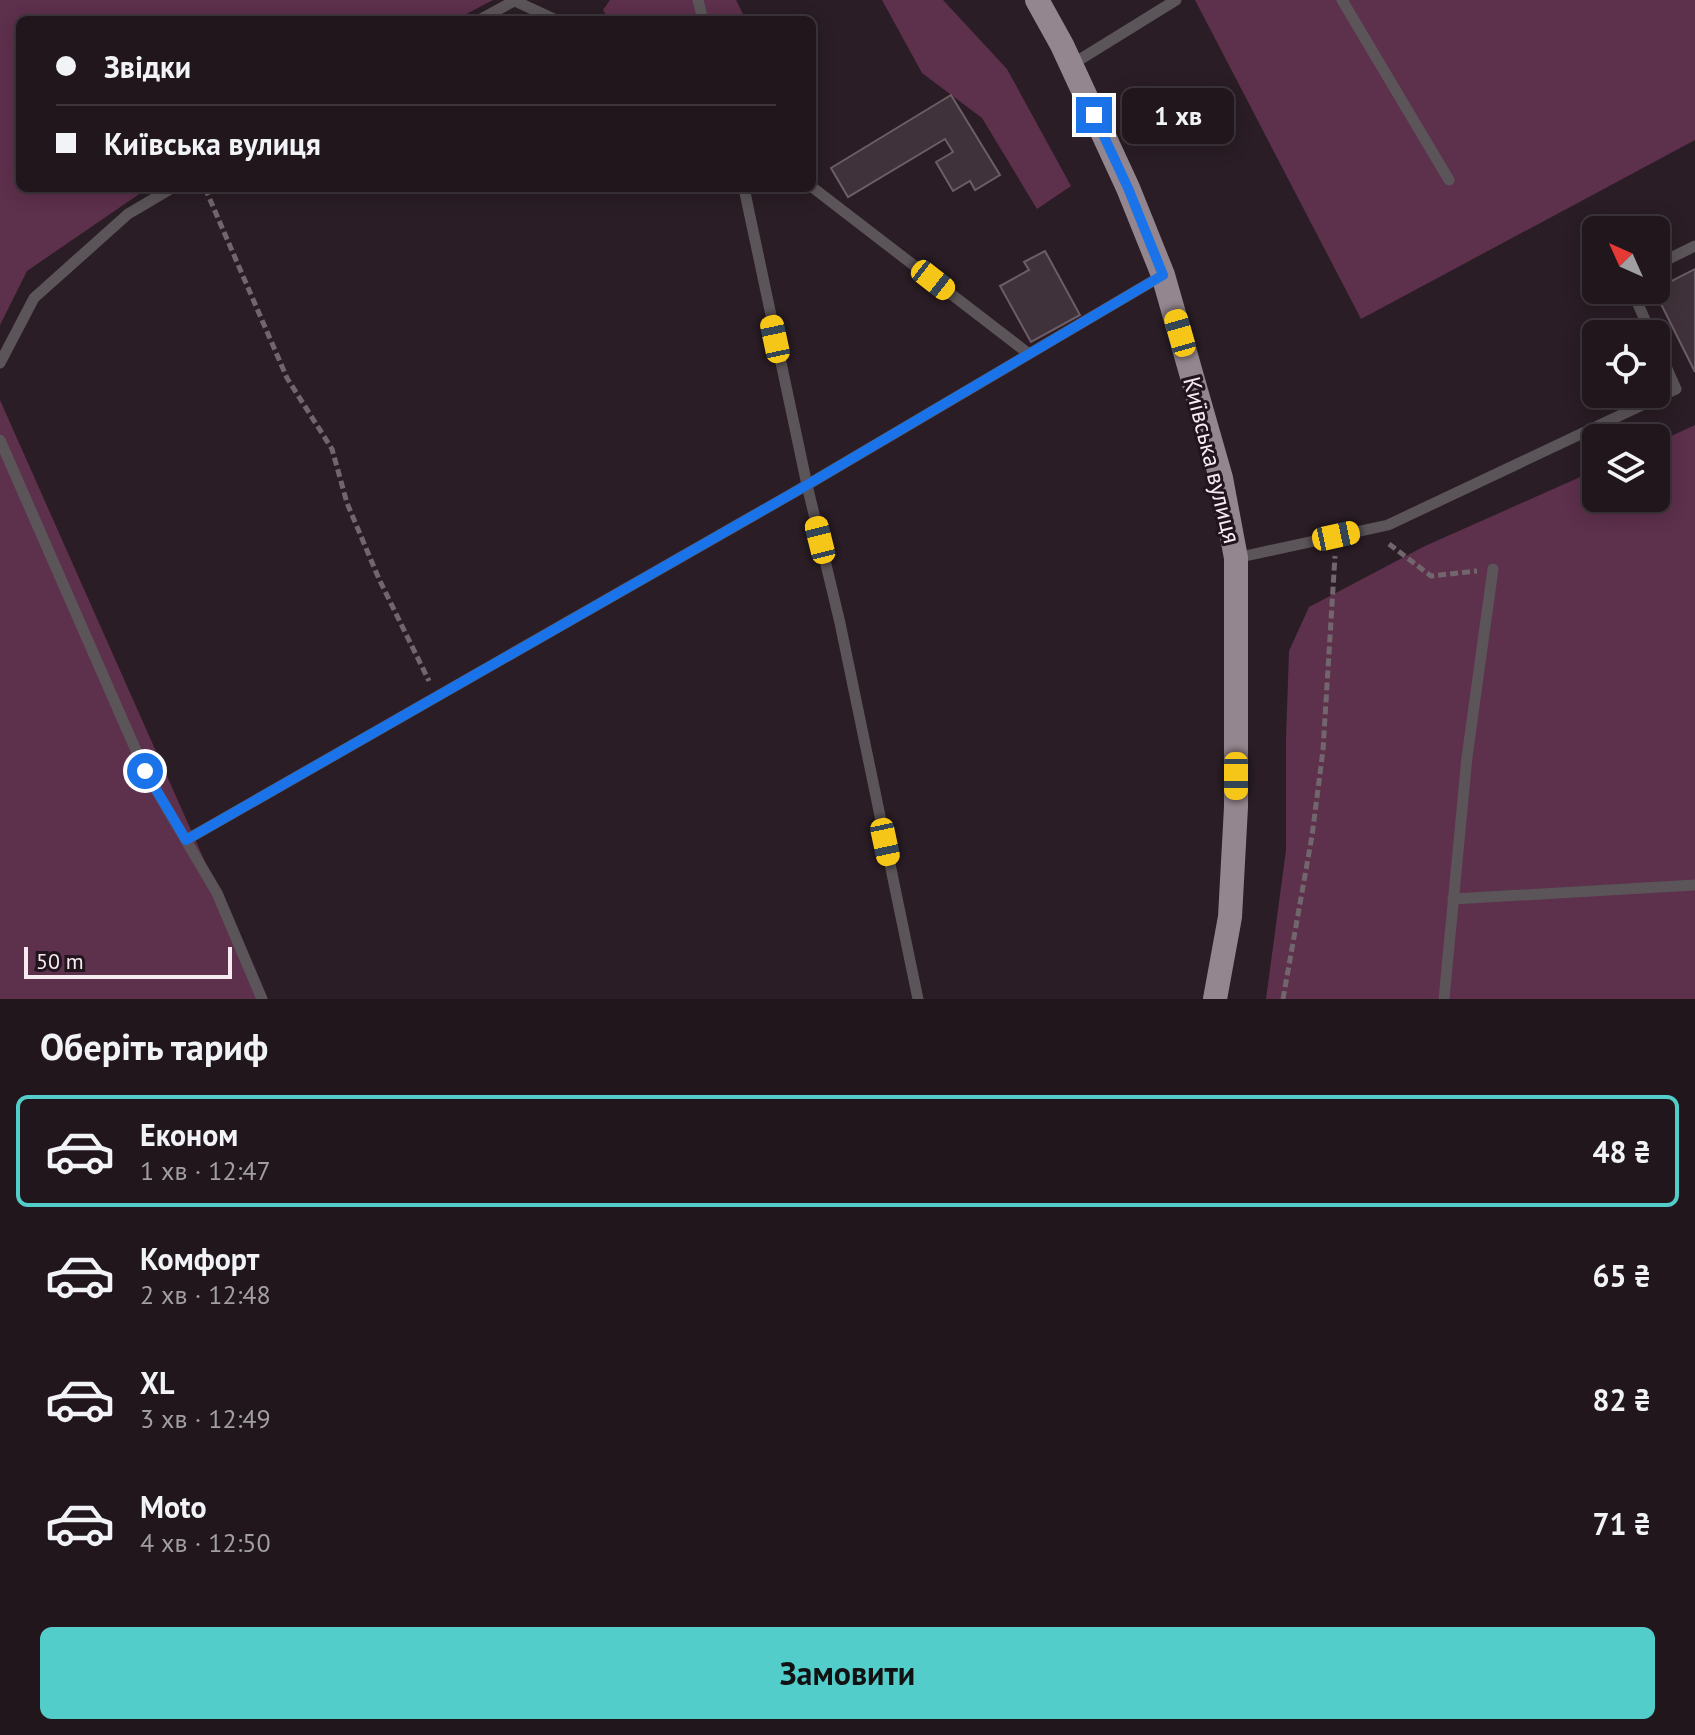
<!DOCTYPE html>
<html lang="uk">
<head>
<meta charset="utf-8">
<style>
	body { margin:0; font-family:"PT Sans",sans-serif; background:#2d2329; color:#f1f3f6; height:100vh; display:flex; flex-direction:column; font-size:30px; white-space:nowrap }
	* { box-sizing:border-box; margin:0 }
	p { font-size:26px; color:#a29fa3 }
	.icon { flex:none; width:44px; height:44px; fill:none; stroke:currentColor; stroke-width:2; stroke-linecap:round; stroke-linejoin:round }
	.map { position:relative; height:999px; overflow:hidden }
	.panel { display:flex; flex-direction:column; background:#20161c; flex:1 }
	.panel>* { flex:none }
	.top-card { position:absolute; left:16px; top:16px; width:800px; height:176px; border-radius:12px; box-shadow:0 4px 20px #0003,0 0 0 2px #3d353b; display:grid; align-content:center; height:176px; padding:0 40px; background:#20161c }
	.needle { width:52px; rotate:315deg }
	.tools { position:absolute; left:1582px; top:216px; display:grid; gap:16px }
	.tools a { display:grid; place-items:center; width:88px; height:88px; border-radius:12px; background:#20161c; box-shadow:0 4px 20px #0003,0 0 0 2px #3d353b; font-size:40px }
	.scale { position:absolute; left:24px; bottom:20px; width:208px; box-sizing:border-box; padding-left:8px; border:4px solid #f5ebf0; border-top:0; font-size:22px; line-height:28px; white-space:nowrap; color:#f5ebf0; -webkit-text-stroke:6px #21141c; paint-order:stroke }
	.end { position:absolute; width:36px; height:36px; margin:-18px; border:10px solid #1a73e8; background:#fff; box-shadow:0 0 0 4px #fff }
	.from { border-radius:50% }
	.bubble { position:absolute; height:56px; border-radius:12px; background:#20161c; box-shadow:0 4px 20px #0003,0 0 0 2px #3d353b; font-size:26px; font-weight:700; line-height:56px; text-align:center }
	.car { position:absolute; width:24px; height:48px; margin:-24px -12px; border-radius:10px; box-shadow:0 0 6px 2px #0007; background:linear-gradient(#f5c518 24%,#345 0 40%,#f5c518 0 76%,#345 0 86%,#f5c518 0) }
	.top-card b { display:flex; align-items:center; gap:28px; height:76px; font-size:30px }
	.top-card b+b { border-top:2px solid #3d353b }
	.top-card i { width:20px; height:20px; background:#f1f3f6 }
	ul { padding:0; list-style:none }
	li { display:flex; align-items:center; gap:24px; height:112px; margin:0 16px 12px; padding:0 24px; border:4px solid transparent; border-radius:12px }
	li div { flex:1 }
	li b { display:block; font-size:30px }
	li em { font-style:normal; font-weight:700 }
	li.selected { border-color:#53cdca }
	li>.icon { width:72px; height:72px; stroke-width:1.5 }
	h2 { padding:0 40px; font-size:36px; line-height:96px }
	.button { display:flex; gap:16px; margin-top:auto; padding:16px 40px }
	.button a { flex:1; height:92px; border-radius:12px; background:#53cdca; color:#111; font-size:32px; font-weight:700; line-height:92px; text-align:center }
	.map>svg:first-child { display:block }
	.green { fill:#5d304c }
	.building { fill:#40323a; stroke:#6d5d66; stroke-width:2 }
	.lines { fill:none; stroke-linecap:round; stroke-linejoin:round }
	.path { stroke:#72666d; stroke-width:5; stroke-dasharray:8 4; stroke-linecap:butt }
	.service { stroke:#5b5458; stroke-width:11 }
	.primary { stroke:#94868e; stroke-width:24 }
	.route { stroke:#1a73e8; stroke-width:10 }
	.labels { text-anchor:middle; dominant-baseline:central; stroke-width:6; stroke-linejoin:round; paint-order:stroke }
	.street-label { font-size:24px; fill:#f5ebf0; stroke:#21141c }
</style>
</head>
<body>
<div class="map">
<svg width="1695" height="999" viewBox="0 0 1695 999">
	<rect width="100%" height="100%" fill="#2a1d25"/>
	<!-- green -->
	<g class="green">
		<polygon points="0,0 493,0 455,20 20,20 20,188 148,188 27,271 0,325"/>
		<polygon points="610,0 736,0 746,20 609,20 603,10"/>
		<polygon points="882,0 943,0 1007,69 1071,186 1037,209 982,118 922,73"/>
		<polygon points="1195,0 1695,0 1695,140 1361,319"/>
		<polygon points="0,400 266,999 0,999"/>
		<polygon points="1695,425 1695,999 1266,999 1286,850 1286,739 1289,651 1309,607 1425,546 1596,470 1596,498 1656,498 1656,443"/>
	</g>
	<!-- building -->
	<g class="building">
		<polygon points="951,95 1000,175 975,190 970,181 953,191 936,162 953,152 945,139 848,197 831,168"/>
		<polygon points="1045,251 1080,315 1031,342 1000,286 1029,270 1024,262"/>
		<polygon points="1695,269 1695,372 1654,290"/>
	</g>
	<g class="lines">
		<!-- path -->
		<g class="path">
			<polyline points="205,188 287,378 332,449 347,503 379,579 429,681"/>
			<polyline points="1389,544 1431,576 1477,571"/>
			<polyline points="1283,999 1312,836 1323,750 1335,556"/>
		</g>
		<!-- service -->
		<g class="service">
			<polyline points="698,0 703,20"/>
			<polyline points="1342,0 1449,180"/>
			<polyline points="515,1 556,20"/>
			<polyline points="479,20 516,0"/>
			<polyline points="1071,65 1176,0"/>
			<polyline points="812,187 1029,354"/>
			<polyline points="744,188 807,485 840,623 918,999"/>
			<polyline points="1656,265 1695,246"/>
			<polyline points="1632,290 1651,334"/>
			<polyline points="0,363 34,298 128,214 172,188"/>
			<polyline points="0,440 145,771 217,893 262,999"/>
			<polyline points="1236,558 1388,525 1676,389 1656,344"/>
			<polyline points="186,840 807,485 1163,275"/>
			<polyline points="1453,899 1695,885"/>
			<polyline points="1444,999 1467,757 1493,569"/>
		</g>
		<!-- primary -->
		<polyline class="primary" points="1037,0 1062,45 1128,188 1163,275 1221,478 1236,558 1236,807 1230,917 1215,999"/>
	</g>
	<g class="lines">
		<!-- route -->
		<polyline class="route" points="145,771 186,840 807,485 1163,275 1128,188 1094,115"/>
	</g>
	<g class="labels">
		<!-- street labels -->
		<g class="street-label">
			<text transform="translate(1212 460) rotate(76)">Київська вулиця</text>
		</g>
	</g>
</svg>
<div class="tools">
<a><svg class="needle" viewBox="-14 -14 28 28"><path d="M0-13l5 13h-10z" fill="#e53935"/><path d="M0 13l5-13h-10z" fill="#a29fa3"/></svg></a>
<a><svg class="icon" aria-label="locate" viewBox="0 0 24 24"><circle cx="12" cy="12" r="6"/><path d="M12 2v4M12 18v4M2 12h4M18 12h4"/></svg></a>
<a><svg class="icon" aria-label="layers" viewBox="0 0 24 24"><path d="M12 4l9 5-9 5-9-5zM3 14l9 5 9-5"/></svg></a>
</div>
<div class="scale">50 m</div>
<i class="end from" style="left:145px;top:771px"></i>
<i class="end" style="left:1094px;top:115px"></i>
<div class="bubble" style="left:1122px;top:88px;width:112px">1 хв</div>
<i class="car" style="left:933px;top:280px;rotate:128deg"></i>
<i class="car" style="left:1180px;top:333px;rotate:344deg"></i>
<i class="car" style="left:775px;top:339px;rotate:348deg"></i>
<i class="car" style="left:1336px;top:536px;rotate:78deg"></i>
<i class="car" style="left:820px;top:540px;rotate:346deg"></i>
<i class="car" style="left:1236px;top:776px;rotate:180deg"></i>
<i class="car" style="left:885px;top:842px;rotate:168deg"></i>
<div class="top-card">
<b><i class="from"></i>Звідки</b>
<b><i></i>Київська вулиця</b>
</div>
</div>
<section class="panel">
<h2>Оберіть тариф</h2>
<ul>
<li class="selected"><svg class="icon" aria-label="car" viewBox="0 0 24 24"><path d="M5 17H2v-5l4-1 3-4h7l3 4 3 1v5h-3M9 17h6M6 11h13"/><circle cx="7" cy="17" r="2"/><circle cx="17" cy="17" r="2"/></svg><div><b>Економ</b><p>1 хв · 12:47</p></div><em>48 ₴</em></li>
<li><svg class="icon" aria-label="car" viewBox="0 0 24 24"><path d="M5 17H2v-5l4-1 3-4h7l3 4 3 1v5h-3M9 17h6M6 11h13"/><circle cx="7" cy="17" r="2"/><circle cx="17" cy="17" r="2"/></svg><div><b>Комфорт</b><p>2 хв · 12:48</p></div><em>65 ₴</em></li>
<li><svg class="icon" aria-label="car" viewBox="0 0 24 24"><path d="M5 17H2v-5l4-1 3-4h7l3 4 3 1v5h-3M9 17h6M6 11h13"/><circle cx="7" cy="17" r="2"/><circle cx="17" cy="17" r="2"/></svg><div><b>XL</b><p>3 хв · 12:49</p></div><em>82 ₴</em></li>
<li><svg class="icon" aria-label="car" viewBox="0 0 24 24"><path d="M5 17H2v-5l4-1 3-4h7l3 4 3 1v5h-3M9 17h6M6 11h13"/><circle cx="7" cy="17" r="2"/><circle cx="17" cy="17" r="2"/></svg><div><b>Moto</b><p>4 хв · 12:50</p></div><em>71 ₴</em></li>
</ul>
<div class="button"><a>Замовити</a></div>
</section>
</body>
</html>
